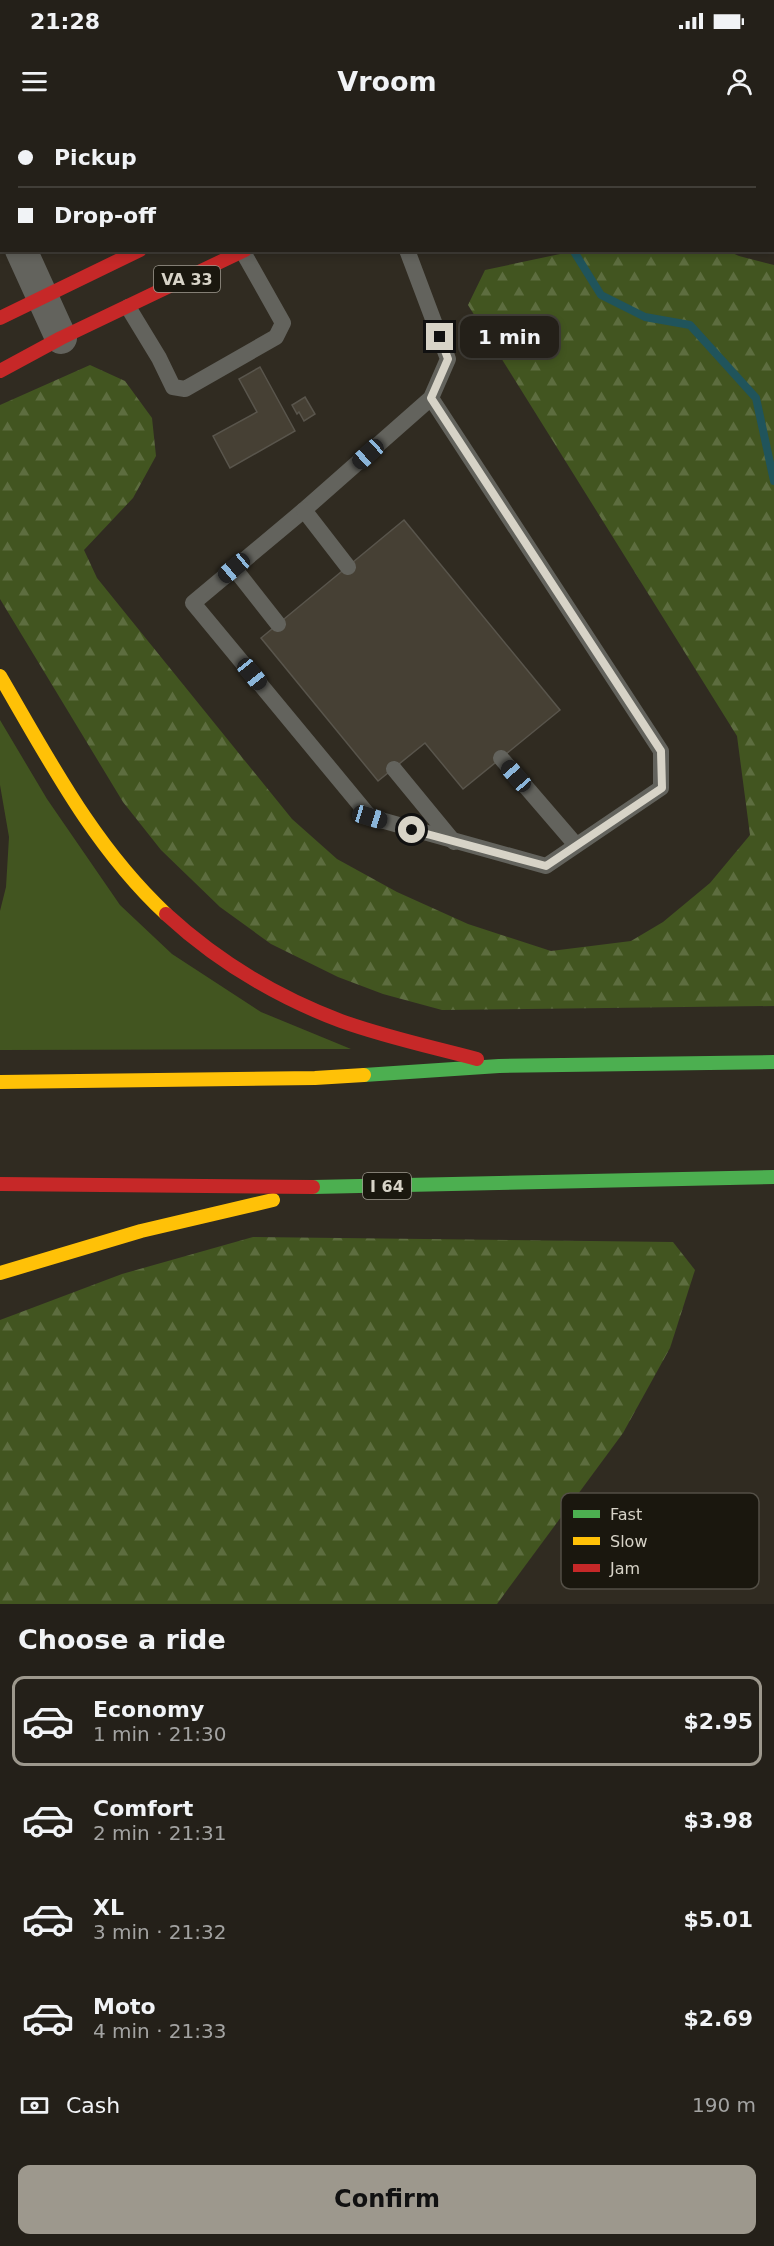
<!DOCTYPE html>
<html lang="en">
<head>
<meta charset="utf-8">
<style>
	body { margin:0; font-family:"DejaVu Sans",sans-serif; background:#302d26; color:#f1f3f6; height:100vh; display:flex; flex-direction:column; font-size:22px; white-space:nowrap }
	* { box-sizing:border-box; margin:0 }
	p { font-size:20px; color:#a3a3a2 }
	.icon { flex:none; width:33px; height:33px; fill:none; stroke:currentColor; stroke-width:2; stroke-linecap:round; stroke-linejoin:round }
	.map { position:relative; height:1484px; overflow:hidden }
	.panel { display:flex; flex-direction:column; background:#242019; flex:1 }
	.panel>* { flex:none }
	.banner { position:absolute; left:0px; top:0px; width:774px; height:132px; box-shadow:0 3px 9px #0003,0 0 0 2px #413e38; display:grid; align-content:center; height:132px; padding:0 18px; background:#242019 }
	.end { position:absolute; width:27px; height:27px; margin:-14px; border:8px solid #d7d3c7; background:#111; box-shadow:0 0 0 3px #111 }
	.from { border-radius:50% }
	.bubble { position:absolute; height:42px; border-radius:12px; background:#242019; box-shadow:0 3px 9px #0003,0 0 0 2px #413e38; font-size:20px; font-weight:700; line-height:42px; text-align:center }
	.car { position:absolute; width:18px; height:36px; margin:-18px -9px; border-radius:8px; box-shadow:0 0 4px 2px #0007; background:linear-gradient(#222 24%,#8ab4d8 0 40%,#222 0 76%,#8ab4d8 0 86%,#222 0) }
	.banner b { display:flex; align-items:center; gap:21px; height:57px; font-size:22px }
	.banner b+b { border-top:2px solid #413e38 }
	.banner i { width:15px; height:15px; background:#f1f3f6 }
	ul { padding:0; list-style:none }
	li { display:flex; align-items:center; gap:18px; height:90px; margin:0 12px 9px; padding:0 6px; border:3px solid transparent; border-radius:12px }
	li div { flex:1 }
	li b { display:block; font-size:22px }
	li em { font-style:normal; font-weight:700 }
	li.selected { border-color:#9d988d }
	li>.icon { width:54px; height:54px; stroke-width:1.5 }
	h2 { padding:0 18px; font-size:27px; line-height:72px }
	.pay { display:flex; align-items:center; gap:15px; height:66px; padding:0 18px; font-size:22px }
	.pay p { margin-inline-start:auto }
	.button { display:flex; gap:12px; margin-top:auto; padding:12px 18px }
	.button a { flex:1; height:69px; border-radius:12px; background:#9d988d; color:#111; font-size:24px; font-weight:700; line-height:69px; text-align:center }
	.status { display:flex; justify-content:space-between; align-items:center; height:42px; padding:0 30px; background:#242019; direction:ltr }
	.status svg { height:16px; fill:currentColor }
	header { display:flex; justify-content:space-between; align-items:center; height:78px; padding:0 18px; background:#242019; font-size:27px; font-weight:700 }
	.map>svg:first-child { display:block }
	.green { fill:#425520 }
	.forest { fill:url(#forest-firs) }
	.lines { fill:none; stroke-linecap:round; stroke-linejoin:round }
	.stream { stroke:#20545b; stroke-width:8 }
	.building { fill:#464034; stroke:#59554c; stroke-width:1.5 }
	.lane { stroke:#63635d; stroke-width:16 }
	.street { stroke:#63635d; stroke-width:32 }
	.fast { stroke:#4caf50; stroke-width:14 }
	.slow { stroke:#ffc107; stroke-width:14 }
	.jam { stroke:#c62828; stroke-width:14 }
	.route { stroke:#d7d3c7; stroke-width:8 }
	.labels { text-anchor:middle; dominant-baseline:central; stroke-width:6; stroke-linejoin:round; paint-order:stroke }
	.shield { fill:#1a170e; stroke:#9e9b90; stroke-width:1.5 }
	.shield-label { font-size:16px; font-weight:bold; fill:#d7d3c7 }
	.key { fill:#1a170e; stroke:#534f46; stroke-width:1.5 }
	.key-label { font-size:16px; fill:#d7d3c7 }
</style>
</head>
<body>
<div class="status"><b>21:28</b><svg viewBox="0 0 49 12"><path d="M0 12V9h3v3zM5 12V6h3v6zM10 12V3h3v9zM15 12V0h3v12zM26 1h20v11H26zM47 4h2v5h-2z"/></svg></div>
<header><svg class="icon" aria-label="menu" viewBox="0 0 24 24"><path d="M4 6h16M4 12h16M4 18h16"/></svg>Vroom<svg class="icon" aria-label="person" viewBox="0 0 24 24"><circle cx="12" cy="8" r="4"/><path d="M4 21q1-7 8-7t8 7"/></svg></header>
<div class="map">
<svg width="774" height="1484" viewBox="0 0 774 1484">
	<defs>
		<pattern id="forest-firs" width="22" height="20" patternUnits="userSpaceOnUse" patternTransform="scale(1.5)"><rect width="22" height="20" fill="#425520"/><path d="M5 1l3.5 6h-7zM16 11l3.5 6h-7z" fill="#5d6d3f"/></pattern>
	</defs>
	<rect width="100%" height="100%" fill="#302b21"/>
	<!-- green -->
	<polygon class="green" points="0,600 47,679 120,785 172,834 261,892 351,929 0,930 0,791 6,767 9,717 0,665"/>
	<!-- forest -->
	<g class="forest">
		<polygon points="574,131 728,131 739,136 774,145 774,886 442,890 383,874 338,857 271,824 220,787 161,730 123,682 0,479 0,285 90,245 125,261 152,298 156,336 133,378 84,430 97,458 292,699 337,739 397,772 468,804 551,831 631,821 663,802 710,763 750,715 737,616 468,185 485,150"/>
		<polygon points="253,1117 673,1122 695,1150 670,1228 623,1313 497,1484 0,1484 0,1200 122,1154"/>
	</g>
	<g class="lines">
		<!-- stream -->
		<polyline class="stream" points="573,130 601,175 645,197 690,205 756,278 774,361"/>
	</g>
	<!-- building -->
	<g class="building">
		<polygon points="96,0 196,0 192,2"/>
		<polygon points="260,247 295,311 230,348 213,316 257,292 239,259"/>
		<polygon points="305,277 315,294 304,301 299,292 297,294 292,285"/>
		<polygon points="404,400 560,590 463,669 425,623 378,661 261,518"/>
	</g>
	<g class="lines">
		<!-- lane -->
		<g class="lane">
			<polyline points="742,0 742,2"/>
			<polyline points="63,2 63,0"/>
			<polyline points="269,2 269,0"/>
			<polyline points="772,16 774,16"/>
			<polyline points="407,130 448,239 431,278 661,631 661,668 546,746 370,697 193,483 304,390 431,278"/>
			<polyline points="128,187 159,238 173,267 185,269 276,217 283,203 243,132"/>
			<polyline points="304,390 348,447"/>
			<polyline points="234,448 278,504"/>
			<polyline points="501,638 576,725"/>
			<polyline points="394,649 454,722"/>
		</g>
		<!-- street -->
		<g class="street">
			<polyline points="0,94 2,97"/>
			<polyline points="21,130 61,218"/>
		</g>
		<!-- fast -->
		<g class="fast">
			<polyline points="364,955 499,946 774,942"/>
			<polyline points="313,1067 774,1057"/>
		</g>
		<!-- slow -->
		<g class="slow">
			<polyline points="542,2 548,0"/>
			<path d="M0 556C49 640 94 727 166 794"/>
			<polyline points="0,962 315,958 364,955"/>
			<polyline points="0,1153 141,1111 273,1080"/>
		</g>
		<!-- jam -->
		<g class="jam">
			<polyline points="0,198 140,130"/>
			<polyline points="0,251 61,218 245,130"/>
			<path d="M166 794C216 840 277 877 341 901 385 917 432 927 477 939"/>
			<polyline points="0,1064 313,1067"/>
		</g>
	</g>
	<g class="lines">
		<!-- route -->
		<polyline class="route" points="412,710 546,746 662,668 661,631 431,278 448,239 440,217"/>
	</g>
	<g class="labels">
		<!-- shield labels -->
		<g class="shield">
			<rect x="154" y="146" width="66" height="26" rx="4.5"/>
			<rect x="363" y="1053" width="48" height="26" rx="4.5"/>
		</g>
		<g class="shield-label">
			<text x="187" y="159">VA 33</text>
			<text x="387" y="1066">I 64</text>
		</g>
	</g>
	<!-- legend -->
	<rect x="561" y="1373" width="198" height="96" rx="9" class="key"/>
	<rect x="573" y="1390" width="27" height="8" fill="#4caf50"/>
	<rect x="573" y="1417" width="27" height="8" fill="#ffc107"/>
	<rect x="573" y="1444" width="27" height="8" fill="#c62828"/>
	<g class="key-label">
		<text x="610" y="1400">Fast</text>
		<text x="610" y="1427">Slow</text>
		<text x="610" y="1454">Jam</text>
	</g>
</svg>
<i class="end from" style="left:412px;top:710px"></i>
<i class="end" style="left:440px;top:217px"></i>
<div class="bubble" style="left:460px;top:196px;width:99px">1 min</div>
<i class="car" style="left:368px;top:334px;rotate:228deg"></i>
<i class="car" style="left:234px;top:448px;rotate:230deg"></i>
<i class="car" style="left:252px;top:554px;rotate:141deg"></i>
<i class="car" style="left:516px;top:656px;rotate:319deg"></i>
<i class="car" style="left:370px;top:697px;rotate:107deg"></i>
<div class="banner">
<b><i class="from"></i>Pickup</b>
<b><i></i>Drop-off</b>
</div>
</div>
<section class="panel">
<h2>Choose a ride</h2>
<ul>
<li class="selected"><svg class="icon" aria-label="car" viewBox="0 0 24 24"><path d="M5 17H2v-5l4-1 3-4h7l3 4 3 1v5h-3M9 17h6M6 11h13"/><circle cx="7" cy="17" r="2"/><circle cx="17" cy="17" r="2"/></svg><div><b>Economy</b><p>1 min · 21:30</p></div><em>$2.95</em></li>
<li><svg class="icon" aria-label="car" viewBox="0 0 24 24"><path d="M5 17H2v-5l4-1 3-4h7l3 4 3 1v5h-3M9 17h6M6 11h13"/><circle cx="7" cy="17" r="2"/><circle cx="17" cy="17" r="2"/></svg><div><b>Comfort</b><p>2 min · 21:31</p></div><em>$3.98</em></li>
<li><svg class="icon" aria-label="car" viewBox="0 0 24 24"><path d="M5 17H2v-5l4-1 3-4h7l3 4 3 1v5h-3M9 17h6M6 11h13"/><circle cx="7" cy="17" r="2"/><circle cx="17" cy="17" r="2"/></svg><div><b>XL</b><p>3 min · 21:32</p></div><em>$5.01</em></li>
<li><svg class="icon" aria-label="car" viewBox="0 0 24 24"><path d="M5 17H2v-5l4-1 3-4h7l3 4 3 1v5h-3M9 17h6M6 11h13"/><circle cx="7" cy="17" r="2"/><circle cx="17" cy="17" r="2"/></svg><div><b>Moto</b><p>4 min · 21:33</p></div><em>$2.69</em></li>
</ul>
<div class="pay"><svg class="icon" aria-label="cash" viewBox="0 0 24 24"><path d="M3 7h18v10H3z"/><circle cx="12" cy="12" r="2"/></svg>Cash<p>190 m</p></div>
<div class="button"><a>Confirm</a></div>
</section>
</body>
</html>
